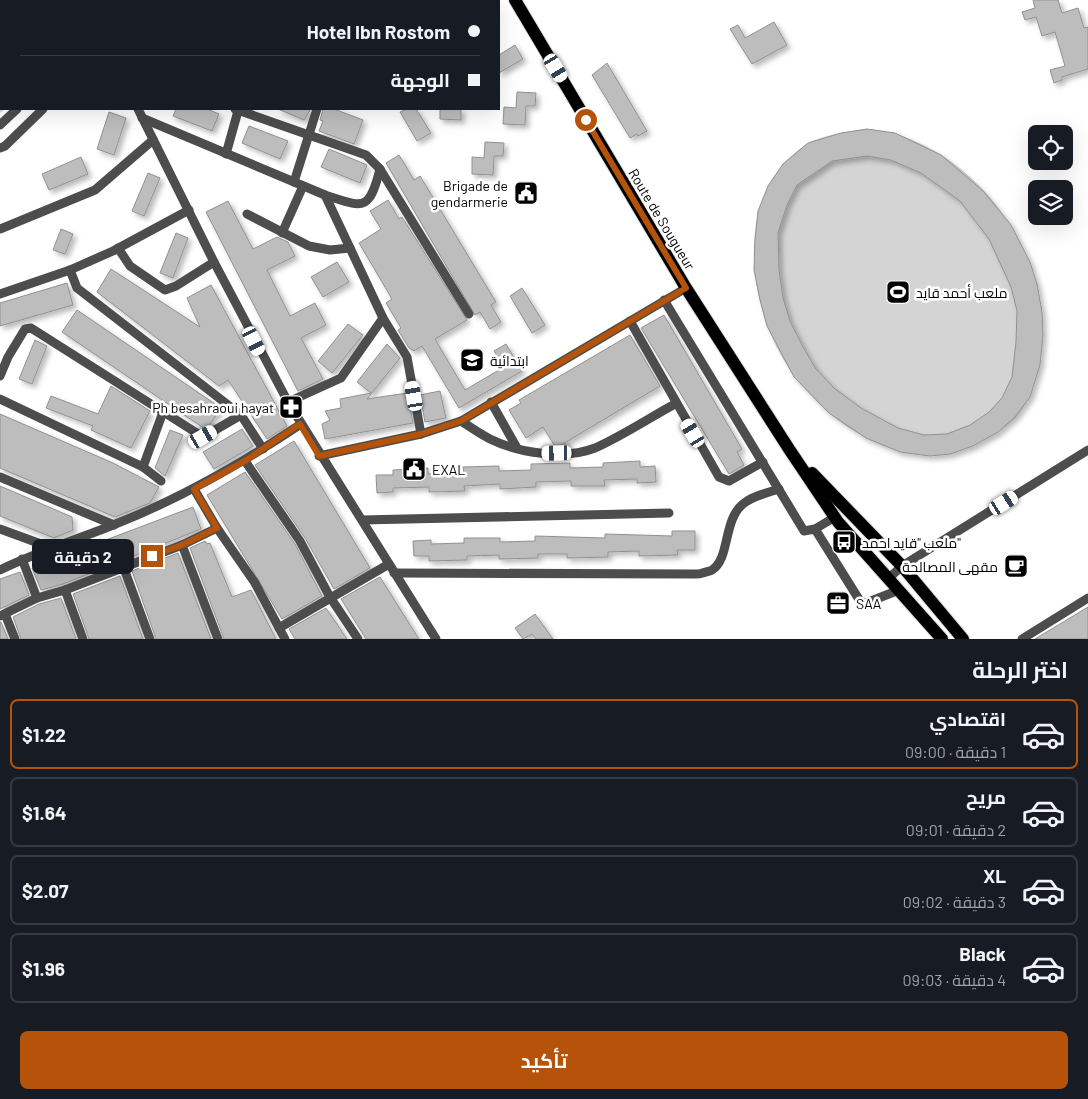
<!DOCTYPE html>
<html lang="ar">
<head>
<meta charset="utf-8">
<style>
	body { margin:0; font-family:Barlow,Cairo,sans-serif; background:#20242c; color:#f1f3f6; direction:rtl; height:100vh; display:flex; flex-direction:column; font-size:19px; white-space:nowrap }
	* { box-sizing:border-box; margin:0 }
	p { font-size:16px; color:#9ea1a6 }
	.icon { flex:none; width:28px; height:28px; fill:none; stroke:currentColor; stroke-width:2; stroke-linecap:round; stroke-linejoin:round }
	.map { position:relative; height:639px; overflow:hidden; direction:ltr }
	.sheet { display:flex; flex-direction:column; background:#171b24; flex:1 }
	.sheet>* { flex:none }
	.hud { position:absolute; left:0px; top:0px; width:500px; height:110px; box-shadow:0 5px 20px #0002; direction:rtl; display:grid; align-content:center; height:110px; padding:0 20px; background:#171b24 }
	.buttons { position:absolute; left:1028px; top:125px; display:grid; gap:10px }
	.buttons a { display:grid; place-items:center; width:45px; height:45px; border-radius:8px; background:#171b24; box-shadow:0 5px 20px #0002; font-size:25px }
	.end { position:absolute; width:22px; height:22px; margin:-11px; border:6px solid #b45309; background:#fff; box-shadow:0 0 0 2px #fff }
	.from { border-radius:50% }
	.bubble { position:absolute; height:35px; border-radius:8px; background:#171b24; box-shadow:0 5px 20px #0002; font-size:16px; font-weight:700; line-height:35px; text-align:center; direction:rtl }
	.car { position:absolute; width:15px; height:30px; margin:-15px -8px; border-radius:6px; box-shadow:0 0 4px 1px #0007; background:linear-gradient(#fff 24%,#345 0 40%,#fff 0 76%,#345 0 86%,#fff 0) }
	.hud b { display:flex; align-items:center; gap:18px; height:48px; font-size:19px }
	.hud b+b { border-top:1px solid #363941 }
	.hud i { width:12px; height:12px; background:#f1f3f6 }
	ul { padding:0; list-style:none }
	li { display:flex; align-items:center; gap:15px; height:70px; margin:0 10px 8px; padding:0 10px; border:2px solid #363941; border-radius:8px }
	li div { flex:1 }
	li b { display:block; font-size:19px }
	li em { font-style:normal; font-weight:700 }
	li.on { border-color:#b45309 }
	li>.icon { width:45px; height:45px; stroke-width:1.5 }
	h2 { padding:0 20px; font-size:22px; line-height:60px }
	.button { display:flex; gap:10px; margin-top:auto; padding:10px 20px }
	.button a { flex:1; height:58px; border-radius:8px; background:#b45309; color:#fff; font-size:20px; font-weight:700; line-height:58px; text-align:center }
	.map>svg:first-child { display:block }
	.cemetery { fill:url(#cemetery-stones) }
	.pitch { fill:#d4d4d4 }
	.building { fill:#bdbdbd; stroke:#919191; fill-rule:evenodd; filter:url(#shadow) }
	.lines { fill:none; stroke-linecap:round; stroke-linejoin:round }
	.major-casing { stroke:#dbdbdb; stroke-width:14 }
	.minor { stroke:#4d4d4d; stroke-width:9 }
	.major { stroke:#000; stroke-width:12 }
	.route { stroke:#b45309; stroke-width:6 }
	.labels { text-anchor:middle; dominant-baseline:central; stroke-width:5; stroke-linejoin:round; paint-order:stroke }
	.poi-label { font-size:14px; fill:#000; stroke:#fff; text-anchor:start }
	.street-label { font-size:14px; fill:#000; stroke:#fff }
</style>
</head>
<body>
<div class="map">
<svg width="1088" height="639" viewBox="0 0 1088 639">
	<defs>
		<pattern id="cemetery-stones" width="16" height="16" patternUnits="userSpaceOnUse" patternTransform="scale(1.25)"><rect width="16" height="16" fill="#d4d4d4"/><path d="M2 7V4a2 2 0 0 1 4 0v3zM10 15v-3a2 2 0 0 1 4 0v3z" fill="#b4b4b4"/></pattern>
		<filter id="shadow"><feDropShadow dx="3.5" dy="3.5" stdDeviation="2.5" flood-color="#0004"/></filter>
	</defs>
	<rect width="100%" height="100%" fill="#fff"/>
	<!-- cemetery -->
	<polygon class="cemetery" points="0,0 113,0 1,1 1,109 5,109 0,113"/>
	<!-- pitch -->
	<path class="pitch" d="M867 129C877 131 887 131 896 134 981 159 1051 257 1042 345 1039 371 1033 397 1016 417 1007 426 996 433 985 439 916 479 840 435 796 378 747 316 729 192 807 144 824 134 848 132 867 129Z"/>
	<!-- building -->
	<g class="building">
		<polygon points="1033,0 1058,0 1062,13 1078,8 1084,28 1088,27 1088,69 1062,77 1062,80 1054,83 1050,70 1065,66 1055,32 1042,36 1036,17 1025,20 1022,12 1035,8"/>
		<polygon points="774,22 787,45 752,64 730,29 738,25 745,38"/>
		<polygon points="515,45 523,59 499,73 499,55"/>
		<polygon points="607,63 647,131 638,136 637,134 630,138 592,75"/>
		<polygon points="517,92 536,93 535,106 526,106 525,125 503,124 504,107 516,108"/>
		<polygon points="176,109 207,109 219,114 212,131 173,116"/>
		<polygon points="278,109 311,109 304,120"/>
		<polygon points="323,109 334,109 363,120 354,144 319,131 323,121 320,120"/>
		<polygon points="407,109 416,109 431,133 417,141 400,112"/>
		<polygon points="440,109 461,109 461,120 440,119"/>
		<polygon points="109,112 126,118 114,155 97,149"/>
		<polygon points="249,126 288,141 280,159 242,143"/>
		<path d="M867 129 895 133 941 155 983 191 1011 225 1030 262 1037 284 1042 312 1043 335 1040 365 1030 397 1015 417 998 432 973 446 950 454 930 456 900 452 866 438 829 413 794 377 767 326 760 300 754 270 755 240 758 211 768 186 783 164 808 143 841 133ZM867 156 891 160 921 173 960 201 989 239 1011 287 1017 311 1016 342 1012 377 1002 398 989 412 970 425 947 434 924 435 898 428 861 408 834 388 816 369 803 347 790 321 783 298 779 270 778 233 787 205 797 185 832 161Z"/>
		<polygon points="485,142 504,143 503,156 494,156 493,175 472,174 472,157 484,158"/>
		<polygon points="329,149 367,165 360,183 321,167"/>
		<polygon points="399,155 414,180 420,176 496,302 491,305 501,322 490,329 480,312 475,315 386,163"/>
		<polygon points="81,157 88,174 49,190 42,174"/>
		<polygon points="148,173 160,178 144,216 132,211"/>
		<polygon points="388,200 399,219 402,217 467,320 435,339 465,390 504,367 494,351 506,344 522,371 459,408 422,346 414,351 409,348 398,330 401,328 386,303 392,299 359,243 381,229 370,211"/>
		<polygon points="228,201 253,249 277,237 288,242 295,256 267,270 290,316 315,303 326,325 301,338 323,379 298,391 206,212"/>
		<polygon points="61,229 73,234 65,254 53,250"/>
		<polygon points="176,233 188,238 173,278 160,273"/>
		<polygon points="337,262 349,282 323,297 311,277"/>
		<polygon points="111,269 200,327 187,298 211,285 287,426 267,439 228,380 219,386 97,292"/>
		<polygon points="67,283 73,305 0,326 0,303"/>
		<polygon points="522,288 545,325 532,333 510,296"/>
		<polygon points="77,310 221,408 208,427 205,429 62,332"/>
		<polygon points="664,315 742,449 737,452 744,465 729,474 641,328"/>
		<polygon points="348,324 363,335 332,373 318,361"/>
		<polygon points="630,335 660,386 556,448 543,427 526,438 509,410 521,403 519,400"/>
		<polygon points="35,340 47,346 32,384 19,379"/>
		<polygon points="387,344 400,358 367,399 407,393 413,423 325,439 322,424 330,420 325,411 341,408 340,399 371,393 357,382"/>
		<polygon points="111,386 150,411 131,448 91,430 93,426 46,408 51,396 98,414"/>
		<polygon points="440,391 446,418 425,422 420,395"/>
		<polygon points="0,414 113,463 159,487 150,503 115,517 0,468"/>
		<polygon points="242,429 253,446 214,469 203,452"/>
		<polygon points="170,430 183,435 165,476 155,468"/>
		<polygon points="294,441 370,568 334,589 305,538 255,465"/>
		<polygon points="640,461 640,467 655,466 656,482 637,483 637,479 604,480 605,486 571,486 571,481 536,482 536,487 500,489 500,484 464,486 465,491 429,492 429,487 393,488 393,492 377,493 376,475 393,475 393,470 428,468 428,474 464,473 463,467 499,466 499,471 531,470 531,464 570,463 570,468 603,467 603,463"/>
		<polygon points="245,472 295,544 322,596 282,619 207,495"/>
		<polygon points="0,486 72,517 73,530 54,538 0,516"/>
		<polygon points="193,507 201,529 63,584 41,590 32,568"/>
		<polygon points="672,531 695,531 695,550 677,550 678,555 639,556 639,551 608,552 608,557 567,558 567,554 538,554 538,558 499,559 499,555 467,556 467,560 429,561 429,556 414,556 413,541 431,540 431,544 464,543 464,538 500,538 500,542 535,541 535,536 605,538 605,534 672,536"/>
		<polygon points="205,541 207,544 210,543 232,597 251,590 276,639 224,639 190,548"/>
		<polygon points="178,553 211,639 156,639 132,571"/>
		<polygon points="20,572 29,595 0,609 0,579"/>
		<polygon points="120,576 143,639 89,639 73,594"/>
		<polygon points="380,577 419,639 366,639 341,599"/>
		<polygon points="61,598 76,639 21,639 13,617 39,604"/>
		<polygon points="1088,607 1088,639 1035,639"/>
		<polygon points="326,608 347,639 295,639 289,629"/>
		<polygon points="535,614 553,639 536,639 532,634 523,639 515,628"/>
		<polygon points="0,622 1,622 8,639 0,639"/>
	</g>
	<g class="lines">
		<!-- major casing -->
		<g class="major-casing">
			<g id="major">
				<polyline points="515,0 686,288 789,449 838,522 942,639"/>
				<polyline points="812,473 902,566 963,639"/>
			</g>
		</g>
		<!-- minor -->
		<g class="minor">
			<polyline points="127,1 128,0"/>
			<polyline points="150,1 151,0"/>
			<polyline points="138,109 214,262 288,402 436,639"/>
			<polyline points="235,109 366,155 380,169 469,314"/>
			<path d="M142 118 325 195C363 207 369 213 380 169"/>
			<polyline points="0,125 17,109"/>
			<polyline points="0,148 5,146 43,109"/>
			<polyline points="226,154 238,111"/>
			<polyline points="294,182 317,109"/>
			<polyline points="325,195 383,318 407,357 421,434"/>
			<polyline points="247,214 309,246 330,250 350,248"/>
			<polyline points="0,229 95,190 153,140"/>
			<polyline points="282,233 303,186"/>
			<polyline points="118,248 130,266 165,290 176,286 214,262"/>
			<polyline points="70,270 77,288 241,415 263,449"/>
			<polyline points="0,294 70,270 113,251 189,210"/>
			<polyline points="664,300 804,531 815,529 835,517"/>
			<polyline points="630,321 719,477 729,481 763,462"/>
			<polyline points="0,376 8,357 25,329 31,328 203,437 241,415"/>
			<polyline points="0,399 143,467 161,481"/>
			<polyline points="288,402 341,378 383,318"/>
			<polyline points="491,402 517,448"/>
			<path d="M461 421C470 427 480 434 490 439 519 453 564 460 595 448 622 436 649 418 675 404"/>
			<polyline points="319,456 421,434 461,421 686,288"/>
			<polyline points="245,461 300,541 330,597 358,639"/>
			<polyline points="143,467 163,412"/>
			<polyline points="0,477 114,525"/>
			<polyline points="194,489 217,528 255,583 285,639"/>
			<polyline points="362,520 669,513"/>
			<polyline points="0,529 52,548"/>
			<polyline points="815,529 860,601 866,603 899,590"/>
			<polyline points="182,545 218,639"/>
			<polyline points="22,559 37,598"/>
			<polyline points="123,566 150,639"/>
			<path d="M0 570C37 552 76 540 113 525 180 499 241 464 301 424"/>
			<path d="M394 573 698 574C702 573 708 572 712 570 730 559 723 520 743 504 752 496 767 493 779 489"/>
			<polyline points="889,578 902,566 1088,450"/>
			<polyline points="65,590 83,639"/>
			<polyline points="5,614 15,639"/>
			<polyline points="0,616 37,598 65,590 182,545 217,528"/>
			<polyline points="279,628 389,564"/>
			<polyline points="1022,639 1088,598"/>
		</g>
		<!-- major -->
		<use href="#major" class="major"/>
	</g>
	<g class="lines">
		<!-- route -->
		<polyline class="route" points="152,556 182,545 217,528 194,489 245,461 300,424 319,456 421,434 461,421 686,288 586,120"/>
	</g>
	<!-- icons -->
	<defs>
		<g id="civic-square" transform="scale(1.25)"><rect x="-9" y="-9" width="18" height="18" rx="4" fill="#000" stroke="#fff"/><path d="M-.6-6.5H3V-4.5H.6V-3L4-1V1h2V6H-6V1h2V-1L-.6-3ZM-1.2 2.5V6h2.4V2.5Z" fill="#fff"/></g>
		<g id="stadium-square" transform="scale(1.25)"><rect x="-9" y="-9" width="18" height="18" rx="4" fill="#000" stroke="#fff"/><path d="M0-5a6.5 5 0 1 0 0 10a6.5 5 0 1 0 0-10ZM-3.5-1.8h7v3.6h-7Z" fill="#fff"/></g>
		<g id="school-square" transform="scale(1.25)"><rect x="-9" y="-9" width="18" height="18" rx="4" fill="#000" stroke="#fff"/><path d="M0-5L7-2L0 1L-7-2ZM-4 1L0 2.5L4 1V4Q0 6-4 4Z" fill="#fff"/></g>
		<g id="pharmacy-square" transform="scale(1.25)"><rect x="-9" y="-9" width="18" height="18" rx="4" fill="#000" stroke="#fff"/><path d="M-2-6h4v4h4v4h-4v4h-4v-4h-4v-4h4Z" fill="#fff"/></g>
		<g id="bus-square" transform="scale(1.25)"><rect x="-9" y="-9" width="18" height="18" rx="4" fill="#000" stroke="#fff"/><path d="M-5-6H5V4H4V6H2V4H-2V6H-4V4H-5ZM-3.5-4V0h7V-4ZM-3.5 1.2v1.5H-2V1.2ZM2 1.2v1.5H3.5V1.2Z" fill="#fff"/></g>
		<g id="cafe-square" transform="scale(1.25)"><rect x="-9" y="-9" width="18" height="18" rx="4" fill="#000" stroke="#fff"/><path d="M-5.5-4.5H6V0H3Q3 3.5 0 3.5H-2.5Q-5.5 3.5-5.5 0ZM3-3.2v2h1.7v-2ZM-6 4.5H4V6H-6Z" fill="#fff"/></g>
		<g id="office-square" transform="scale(1.25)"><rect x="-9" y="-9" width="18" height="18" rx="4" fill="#000" stroke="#fff"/><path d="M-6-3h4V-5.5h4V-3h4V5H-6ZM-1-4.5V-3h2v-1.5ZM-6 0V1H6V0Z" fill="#fff"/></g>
	</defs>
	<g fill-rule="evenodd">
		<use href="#civic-square" x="526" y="193"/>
		<use href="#stadium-square" x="898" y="292"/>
		<use href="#school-square" x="472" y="360"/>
		<use href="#pharmacy-square" x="291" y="407"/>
		<use href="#civic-square" x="414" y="469"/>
		<use href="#bus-square" x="844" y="542"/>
		<use href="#cafe-square" x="1016" y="566"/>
		<use href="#office-square" x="838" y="603"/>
	</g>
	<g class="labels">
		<!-- poi labels -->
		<g class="poi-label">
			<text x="508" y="185" text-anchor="end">Brigade de<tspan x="508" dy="16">gendarmerie</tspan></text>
			<text x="916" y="292">ملعب أحمد قايد</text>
			<text x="490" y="360">ابتدائية</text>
			<text x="274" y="407" text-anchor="end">Ph besahraoui hayat</text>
			<text x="432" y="469">EXAL</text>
			<text x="862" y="542">ملعب "قايد احمد"</text>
			<text x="998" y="566" text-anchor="end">مقهى المصالحة</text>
			<text x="856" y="603">SAA</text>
		</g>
		<!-- street labels -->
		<g class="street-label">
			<text transform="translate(662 219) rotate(59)">Route de Sougueur</text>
		</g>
	</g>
</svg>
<div class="buttons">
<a><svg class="icon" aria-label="locate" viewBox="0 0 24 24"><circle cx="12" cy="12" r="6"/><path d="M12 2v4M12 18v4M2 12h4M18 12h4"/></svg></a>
<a><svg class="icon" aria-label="layers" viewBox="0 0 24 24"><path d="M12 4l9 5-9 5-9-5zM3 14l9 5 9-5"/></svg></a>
</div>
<i class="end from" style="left:586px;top:120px"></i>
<i class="end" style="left:152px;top:556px"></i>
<div class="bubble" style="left:32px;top:539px;width:102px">2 دقيقة</div>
<i class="car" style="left:556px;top:68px;rotate:149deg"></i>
<i class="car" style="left:254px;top:341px;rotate:153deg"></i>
<i class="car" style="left:414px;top:396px;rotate:350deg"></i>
<i class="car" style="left:693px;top:433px;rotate:329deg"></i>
<i class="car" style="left:203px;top:437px;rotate:60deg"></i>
<i class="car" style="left:557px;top:453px;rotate:269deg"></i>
<i class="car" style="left:1004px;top:503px;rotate:58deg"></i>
<div class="hud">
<b><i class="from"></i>Hotel Ibn Rostom</b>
<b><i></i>الوجهة</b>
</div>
</div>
<section class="sheet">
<h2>اختر الرحلة</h2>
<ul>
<li class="on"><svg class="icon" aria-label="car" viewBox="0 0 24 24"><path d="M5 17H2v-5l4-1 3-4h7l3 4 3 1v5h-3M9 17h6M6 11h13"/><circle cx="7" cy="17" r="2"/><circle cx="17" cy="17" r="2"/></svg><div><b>اقتصادي</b><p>1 دقيقة · 09:00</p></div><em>$1.22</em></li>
<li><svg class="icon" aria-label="car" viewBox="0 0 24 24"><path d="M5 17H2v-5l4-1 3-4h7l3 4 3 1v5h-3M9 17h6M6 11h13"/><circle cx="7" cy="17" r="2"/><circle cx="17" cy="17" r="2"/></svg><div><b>مريح</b><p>2 دقيقة · 09:01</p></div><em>$1.64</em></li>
<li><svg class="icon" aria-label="car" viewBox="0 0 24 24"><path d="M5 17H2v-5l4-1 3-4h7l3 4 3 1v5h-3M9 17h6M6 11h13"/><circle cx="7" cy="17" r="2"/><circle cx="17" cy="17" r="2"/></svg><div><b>XL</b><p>3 دقيقة · 09:02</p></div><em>$2.07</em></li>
<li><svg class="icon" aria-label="car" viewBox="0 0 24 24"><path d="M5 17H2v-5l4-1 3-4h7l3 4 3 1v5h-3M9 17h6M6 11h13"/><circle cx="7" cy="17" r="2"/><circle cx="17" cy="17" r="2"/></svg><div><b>Black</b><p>4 دقيقة · 09:03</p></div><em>$1.96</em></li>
</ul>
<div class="button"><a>تأكيد</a></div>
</section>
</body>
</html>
